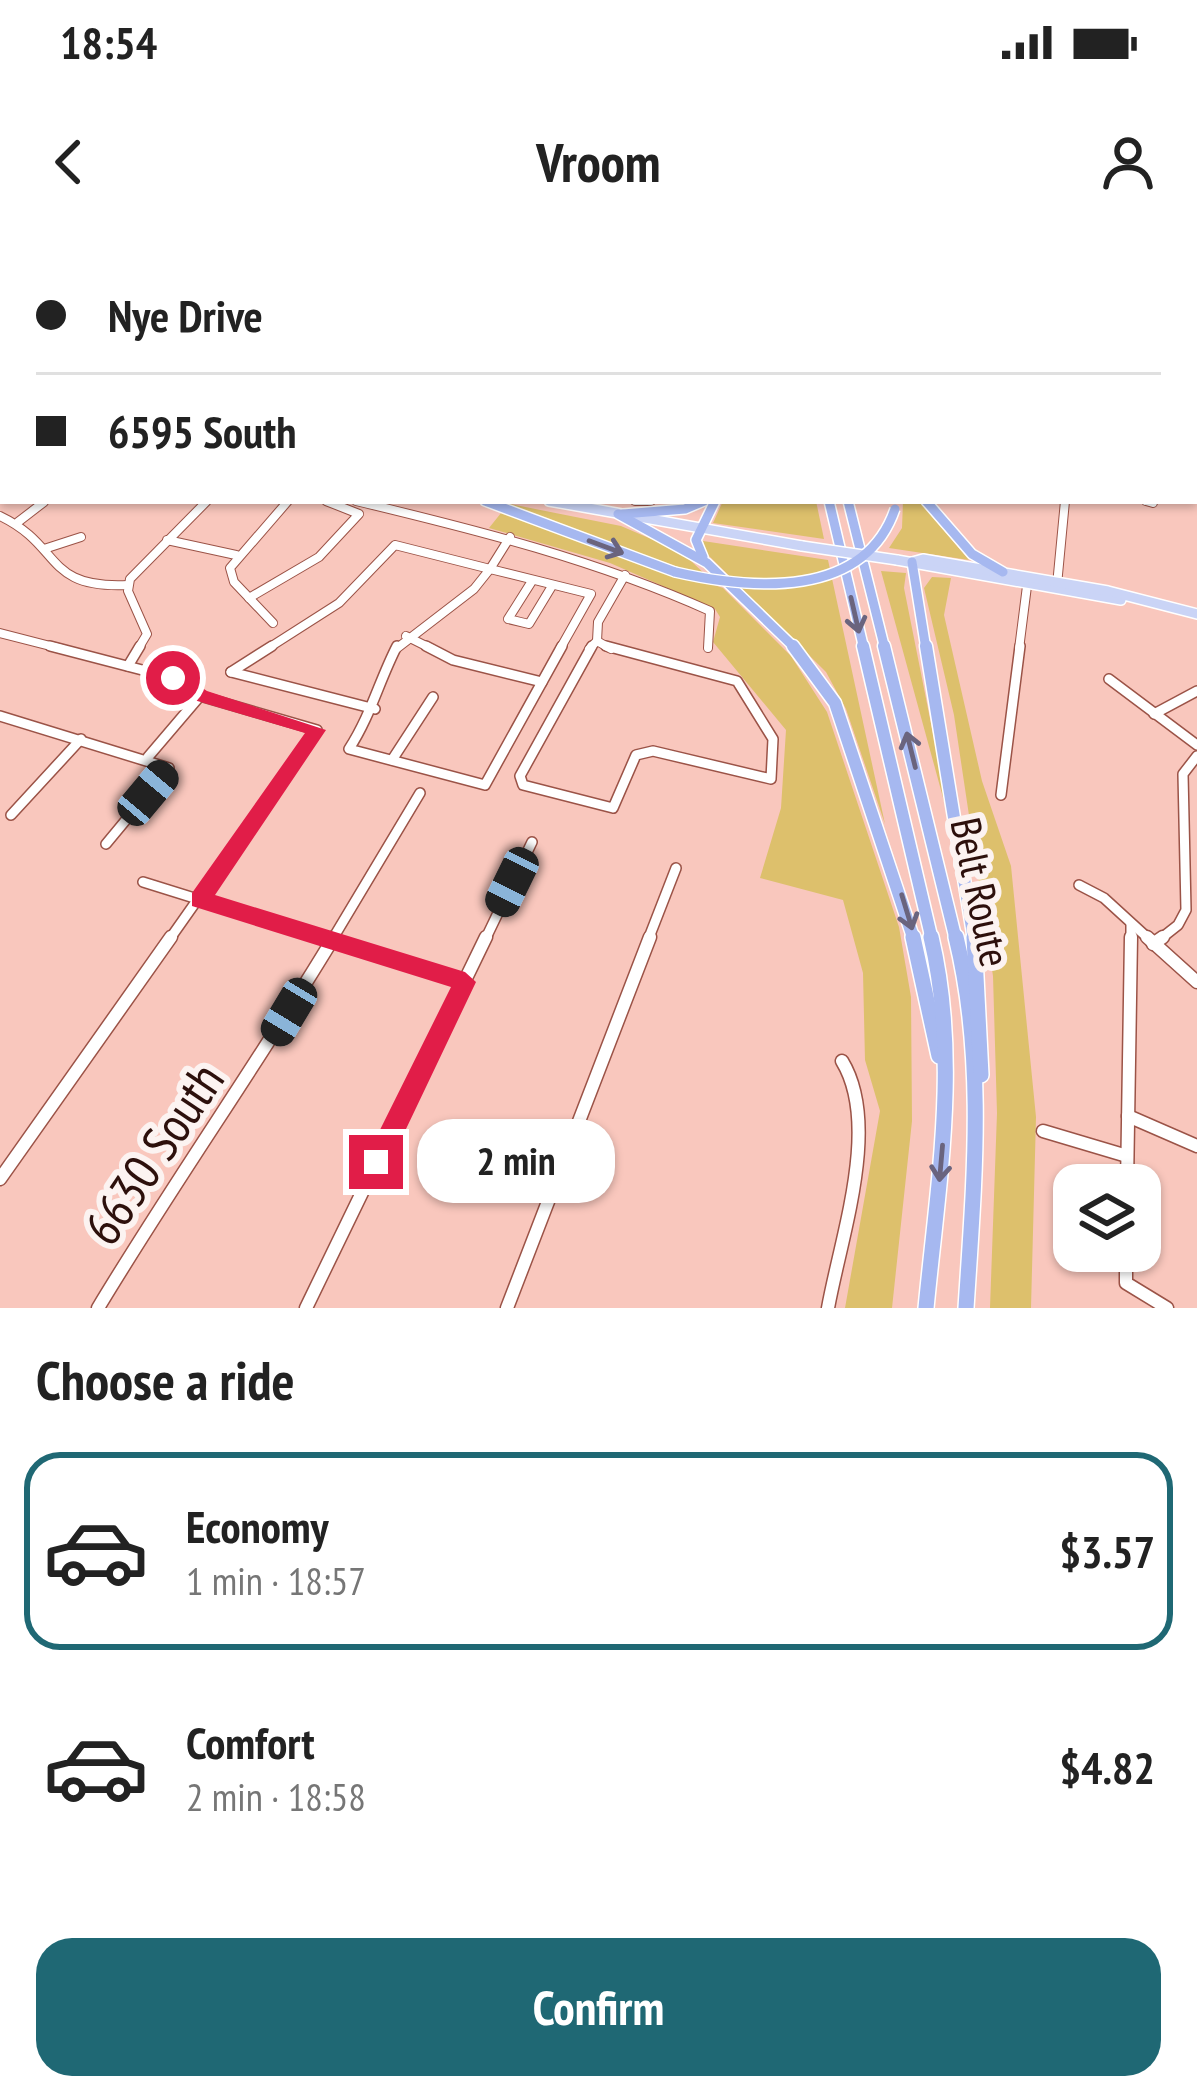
<!DOCTYPE html>
<html lang="en">
<head>
<meta charset="utf-8">
<style>
	body { margin:0; font-family:"PT Sans Narrow",sans-serif; background:#f6f6f6; color:#222; height:100vh; display:flex; flex-direction:column; font-size:45px; white-space:nowrap }
	* { box-sizing:border-box; margin:0 }
	p { font-size:39px; color:#767676 }
	.icon { flex:none; width:66px; height:66px; fill:none; stroke:currentColor; stroke-width:2; stroke-linecap:round; stroke-linejoin:round }
	.map { position:relative; height:1068px; overflow:hidden }
	.panel { display:flex; flex-direction:column; background:#fff; flex:1 }
	.panel>* { flex:none }
	.guide { position:absolute; left:0px; top:0px; width:1197px; height:264px; box-shadow:0 3px 9px #0004; display:grid; align-content:center; height:264px; padding:0 36px; background:#fff }
	.buttons { position:absolute; left:1053px; top:924px; display:grid; gap:24px }
	.buttons a { display:grid; place-items:center; width:108px; height:108px; border-radius:24px; background:#fff; box-shadow:0 3px 9px #0004; font-size:60px }
	.end { position:absolute; width:54px; height:54px; margin:-27px; border:15px solid #e11d48; background:#fff; box-shadow:0 0 0 6px #fff }
	.from { border-radius:50% }
	.bubble { position:absolute; height:84px; border-radius:36px; background:#fff; box-shadow:0 3px 9px #0004; font-size:39px; font-weight:800; line-height:84px; text-align:center }
	.car { position:absolute; width:36px; height:72px; margin:-36px -18px; border-radius:15px; box-shadow:0 0 9px 3px #0007; background:linear-gradient(#222 24%,#8ab4d8 0 40%,#222 0 76%,#8ab4d8 0 86%,#222 0) }
	.guide b { display:flex; align-items:center; gap:42px; height:114px; font-size:45px }
	.guide b+b { border-top:3px solid #e0e0e0 }
	.guide i { width:30px; height:30px; background:#222 }
	ul { padding:0; list-style:none }
	li { display:flex; align-items:center; gap:36px; height:198px; margin:0 24px 18px; padding:0 12px; border:6px solid transparent; border-radius:36px }
	li div { flex:1 }
	li b { display:block; font-size:45px }
	li em { font-style:normal; font-weight:800 }
	li.on { border-color:#1f6874 }
	li>.icon { width:108px; height:108px; stroke-width:1.5 }
	h2 { padding:0 36px; font-size:54px; line-height:144px }
	.primary-button { display:flex; gap:24px; margin-top:auto; padding:24px 36px }
	.primary-button a { flex:1; height:138px; border-radius:36px; background:#1f6874; color:#fff; font-size:48px; font-weight:800; line-height:138px; text-align:center }
	.status { display:flex; justify-content:space-between; align-items:center; height:84px; padding:0 60px; background:#fff; direction:ltr }
	.status svg { height:33px; fill:currentColor }
	header { display:flex; justify-content:space-between; align-items:center; height:156px; padding:0 36px; background:#fff; font-size:54px; font-weight:800 }
	.map>svg:first-child { display:block }
	.green { fill:#ddc06c }
	.lines { fill:none; stroke-linecap:round; stroke-linejoin:round }
	.canal { stroke:#15adc3; stroke-width:6 }
	.minor-far3-casing { stroke:#9b5347; stroke-width:8 }
	.minor-far2-casing { stroke:#9b5347; stroke-width:10 }
	.minor-far1-casing { stroke:#9b5347; stroke-width:12 }
	.minor-casing { stroke:#9b5347; stroke-width:15 }
	.major-far1-casing { stroke:#fff; stroke-width:8 }
	.major-casing { stroke:#fff; stroke-width:12 }
	.highway-far2-casing { stroke:#fff; stroke-width:12 }
	.highway-far1-casing { stroke:#fff; stroke-width:15 }
	.highway-casing { stroke:#fff; stroke-width:18 }
	.minor-far3 { stroke:#fff; stroke-width:6 }
	.minor-far2 { stroke:#fff; stroke-width:8 }
	.minor-far1 { stroke:#fff; stroke-width:9 }
	.minor { stroke:#fff; stroke-width:12 }
	.major-far1 { stroke:#cad4f6; stroke-width:6 }
	.major { stroke:#cad4f6; stroke-width:9 }
	.highway-far2 { stroke:#a6b8f0; stroke-width:9 }
	.highway-far1 { stroke:#a6b8f0; stroke-width:12 }
	.highway { stroke:#a6b8f0; stroke-width:15 }
	.major-bridge-casing { stroke:#fff; stroke-width:12; stroke-linecap:butt }
	.highway-bridge-casing { stroke:#fff; stroke-width:12; stroke-linecap:butt }
	.major-bridge { stroke:#cad4f6; stroke-width:9 }
	.highway-bridge { stroke:#a6b8f0; stroke-width:9 }
	.oneway { stroke:#6a647e }
	.route { fill:#e11d48 }
	.labels { text-anchor:middle; dominant-baseline:central; stroke-width:12; stroke-linejoin:round; paint-order:stroke }
	.street-label { font-size:42px; fill:#2d100c; stroke:#fcf3f1 }
	.near-street-label { font-size:51px; fill:#2d100c; stroke:#fcf3f1 }
</style>
</head>
<body>
<div class="status"><b>18:54</b><svg viewBox="0 0 49 12"><path d="M0 12V9h3v3zM5 12V6h3v6zM10 12V3h3v9zM15 12V0h3v12zM26 1h20v11H26zM47 4h2v5h-2z"/></svg></div>
<header><svg class="icon" aria-label="back" viewBox="0 0 24 24"><path d="M15 5l-7 7 7 7"/></svg>Vroom<svg class="icon" aria-label="person" viewBox="0 0 24 24"><circle cx="12" cy="8" r="4"/><path d="M4 21q1-7 8-7t8 7"/></svg></header>
<div class="map">
<svg width="1197" height="1068" viewBox="0 0 1197 1068">
	<rect width="100%" height="100%" fill="#f9c7bd"/>
	<!-- green -->
	<g class="green">
		<polygon points="723,261 816,261 824,299 713,283"/>
		<polygon points="903,261 919,261 969,320 889,308 902,288"/>
		<polygon points="500,262 621,286 693,317 690,320 710,339"/>
		<polygon points="501,273 723,348 791,416 827,472 899,687 911,757 912,881 892,1068 845,1068 880,871 865,820 863,733 843,660 760,638 781,568 786,490 713,402 720,377 715,369 610,323 489,288"/>
		<polygon points="703,301 828,320 885,584 846,469 826,432 706,313"/>
		<polygon points="881,331 906,333 904,348 953,594"/>
		<polygon points="932,337 951,338 944,375 982,541 1011,626 1036,877 1031,1068 990,1068 997,873 993,736 954,475 924,348"/>
	</g>
	<g class="lines">
		<!-- canal -->
		<polyline class="canal" points="665,0 669,3"/>
		<!-- minor-far3 casing -->
		<g class="minor-far3-casing">
			<g id="minor-far3">
				<polyline points="21,0 39,3"/>
				<polyline points="379,0 391,3"/>
				<polyline points="501,0 513,3"/>
				<polyline points="604,0 611,3"/>
				<polyline points="1096,0 1120,3"/>
				<polyline points="136,3 141,0"/>
				<polyline points="304,3 308,0"/>
			</g>
		</g>
		<!-- minor-far2 casing -->
		<g class="minor-far2-casing">
			<g id="minor-far2">
				<path d="M356 261C477 290 596 320 710 371L708 408"/>
				<polyline points="635,261 651,261"/>
				<polyline points="1146,261 1153,263"/>
				<path d="M0 276C63 306 43 349 128 345"/>
				<polyline points="18,282 44,262"/>
				<polyline points="167,300 236,315"/>
				<polyline points="44,309 81,297"/>
				<polyline points="490,329 591,354 560,409"/>
				<polyline points="490,329 510,297"/>
				<polyline points="532,341 508,379 529,384 552,346"/>
				<polyline points="1057,345 1065,261"/>
				<polyline points="249,358 319,317 359,274 326,261"/>
				<polyline points="273,383 234,342 230,328 288,261"/>
				<polyline points="0,393 62,409"/>
				<polyline points="406,396 432,409"/>
				<polyline points="597,401 598,382 625,335"/>
				<polyline points="138,409 147,394 128,351 130,339 207,261"/>
				<polyline points="267,409 339,363 395,305 490,329"/>
				<polyline points="396,409 474,349 490,329"/>
				<polyline points="589,409 597,401 611,409"/>
				<polyline points="1019,409 1027,346"/>
			</g>
		</g>
		<!-- minor-far1 casing -->
		<g class="minor-far1-casing">
			<g id="minor-far1">
				<polyline points="50,406 173,438 200,456 317,490 169,700"/>
				<path d="M397 406C379 441 371 475 349 509L485 545 562 406"/>
				<polyline points="426,406 453,420 542,442"/>
				<polyline points="592,406 520,536 523,545 613,568 636,515 653,511 771,539 773,499 737,441 606,406"/>
				<polyline points="128,426 140,406"/>
				<polyline points="231,432 272,406"/>
				<polyline points="231,432 375,469"/>
				<polyline points="1109,439 1197,505"/>
				<polyline points="1154,474 1197,451"/>
				<polyline points="0,476 169,528 106,604"/>
				<polyline points="148,517 200,456"/>
				<polyline points="392,520 433,457"/>
				<polyline points="1001,555 1020,406"/>
				<polyline points="11,575 81,499"/>
				<polyline points="143,642 329,700"/>
				<polyline points="1079,645 1104,658 1150,700"/>
				<polyline points="332,700 420,553"/>
				<polyline points="485,700 532,602"/>
				<polyline points="648,700 676,628"/>
				<polyline points="1131,700 1131,684"/>
				<polyline points="1159,700 1178,685 1186,670 1183,534 1197,516"/>
			</g>
		</g>
		<!-- minor casing -->
		<g class="minor-casing">
			<g id="minor">
				<polyline points="319,697 465,742"/>
				<polyline points="1147,697 1197,742"/>
				<polyline points="1153,704 1163,697"/>
				<polyline points="1128,876 1197,906"/>
				<polyline points="1043,891 1127,916"/>
				<polyline points="0,939 171,697"/>
				<polyline points="1127,945 1131,697"/>
				<polyline points="1126,1011 1126,1043 1167,1068"/>
				<path d="M98 1068C174 942 258 823 334 697"/>
				<polyline points="306,1068 486,697"/>
				<polyline points="507,1068 650,697"/>
				<path d="M828 1068C841 996 881 885 842 821"/>
			</g>
		</g>
		<!-- major-far1 casing -->
		<g class="major-far1-casing">
			<polyline id="major-far1" points="224,3 229,0"/>
		</g>
		<!-- major casing -->
		<g class="major-casing">
			<g id="major">
				<polyline points="549,261 802,306"/>
				<polyline points="897,320 1121,360"/>
				<polyline points="912,322 923,319 1108,351 1197,374"/>
			</g>
		</g>
		<!-- highway-far2 casing -->
		<g class="highway-far2-casing">
			<g id="highway-far2">
				<polyline points="485,261 675,332"/>
				<polyline points="829,261 864,409"/>
				<polyline points="848,261 885,409"/>
				<polyline points="926,261 972,314 1003,332"/>
				<polyline points="618,274 707,323 796,409"/>
				<polyline points="623,274 685,269 704,261"/>
				<polyline points="703,317 696,300 715,261"/>
				<polyline points="912,322 926,409"/>
			</g>
		</g>
		<!-- highway-far1 casing -->
		<g class="highway-far1-casing">
			<g id="highway-far1">
				<polyline points="793,406 835,463 914,700"/>
				<polyline points="863,406 932,700"/>
				<polyline points="884,406 956,700"/>
				<polyline points="926,406 974,700"/>
			</g>
		</g>
		<!-- highway casing -->
		<g class="highway-casing">
			<g id="highway">
				<polyline points="913,697 939,816"/>
				<path d="M956 697C986 820 974 943 966 1068"/>
				<polyline points="974,697 981,835"/>
				<path d="M926 1068C938 944 960 819 931 697"/>
			</g>
		</g>
		<!-- minor-far3 -->
		<use href="#minor-far3" class="minor-far3"/>
		<!-- minor-far2 -->
		<use href="#minor-far2" class="minor-far2"/>
		<!-- minor-far1 -->
		<use href="#minor-far1" class="minor-far1"/>
		<!-- minor -->
		<use href="#minor" class="minor"/>
		<!-- major-far1 -->
		<use href="#major-far1" class="major-far1"/>
		<!-- major -->
		<use href="#major" class="major"/>
		<!-- highway-far2 -->
		<use href="#highway-far2" class="highway-far2"/>
		<!-- highway-far1 -->
		<use href="#highway-far1" class="highway-far1"/>
		<!-- highway -->
		<use href="#highway" class="highway"/>
		<!-- major-bridge casing -->
		<g class="major-bridge-casing">
			<polyline id="major-bridge" points="802,306 897,320"/>
		</g>
		<!-- highway-bridge casing -->
		<g class="highway-bridge-casing">
			<path id="highway-bridge" d="M675 332C753 350 864 359 895 269"/>
		</g>
		<!-- major-bridge -->
		<use href="#major-bridge" class="major-bridge"/>
		<!-- highway-bridge -->
		<use href="#highway-bridge" class="highway-bridge"/>
	</g>
	<!-- one-way arrows -->
	<defs><path id="oneway-shaft" d="M-6 0H5M1.5-3L5.5 0L1.5 3" fill="none" stroke-width="1.6" stroke-linecap="round" stroke-linejoin="round" transform="scale(3)"/></defs>
	<g class="oneway">
		<use href="#oneway-shaft" transform="translate(606 307) rotate(20)"/>
		<use href="#oneway-shaft" transform="translate(855 375) rotate(77)"/>
		<use href="#oneway-shaft" transform="translate(911 510) rotate(-104)"/>
		<use href="#oneway-shaft" transform="translate(907 672) rotate(73)"/>
		<use href="#oneway-shaft" transform="translate(941 923) rotate(95)"/>
	</g>
	<!-- route -->
	<polygon class="route" points="166,433 179,433 207,451 326,490 215,655 465,732 476,742 386,931 376,935 364,922 451,747 192,666 192,653 305,493 194,460 166,442"/>
	<g class="labels">
		<!-- street labels -->
		<g class="street-label">
			<text transform="translate(981 652) rotate(78)">Belt Route</text>
		</g>
		<!-- near-street labels -->
		<g class="near-street-label">
			<text transform="translate(153 913) rotate(-56)">6630 South</text>
		</g>
	</g>
</svg>
<div class="buttons">
<a><svg class="icon" aria-label="layers" viewBox="0 0 24 24"><path d="M12 4l9 5-9 5-9-5zM3 14l9 5 9-5"/></svg></a>
</div>
<i class="end from" style="left:173px;top:438px"></i>
<i class="end" style="left:376px;top:922px"></i>
<div class="bubble" style="left:417px;top:879px;width:198px">2 min</div>
<i class="car" style="left:148px;top:553px;rotate:40deg"></i>
<i class="car" style="left:512px;top:642px;rotate:206deg"></i>
<i class="car" style="left:289px;top:772px;rotate:211deg"></i>
<div class="guide">
<b><i class="from"></i>Nye Drive</b>
<b><i></i>6595 South</b>
</div>
</div>
<section class="panel">
<h2>Choose a ride</h2>
<ul>
<li class="on"><svg class="icon" aria-label="car" viewBox="0 0 24 24"><path d="M5 17H2v-5l4-1 3-4h7l3 4 3 1v5h-3M9 17h6M6 11h13"/><circle cx="7" cy="17" r="2"/><circle cx="17" cy="17" r="2"/></svg><div><b>Economy</b><p>1 min · 18:57</p></div><em>$3.57</em></li>
<li><svg class="icon" aria-label="car" viewBox="0 0 24 24"><path d="M5 17H2v-5l4-1 3-4h7l3 4 3 1v5h-3M9 17h6M6 11h13"/><circle cx="7" cy="17" r="2"/><circle cx="17" cy="17" r="2"/></svg><div><b>Comfort</b><p>2 min · 18:58</p></div><em>$4.82</em></li>
</ul>
<div class="primary-button"><a>Confirm</a></div>
</section>
</body>
</html>
